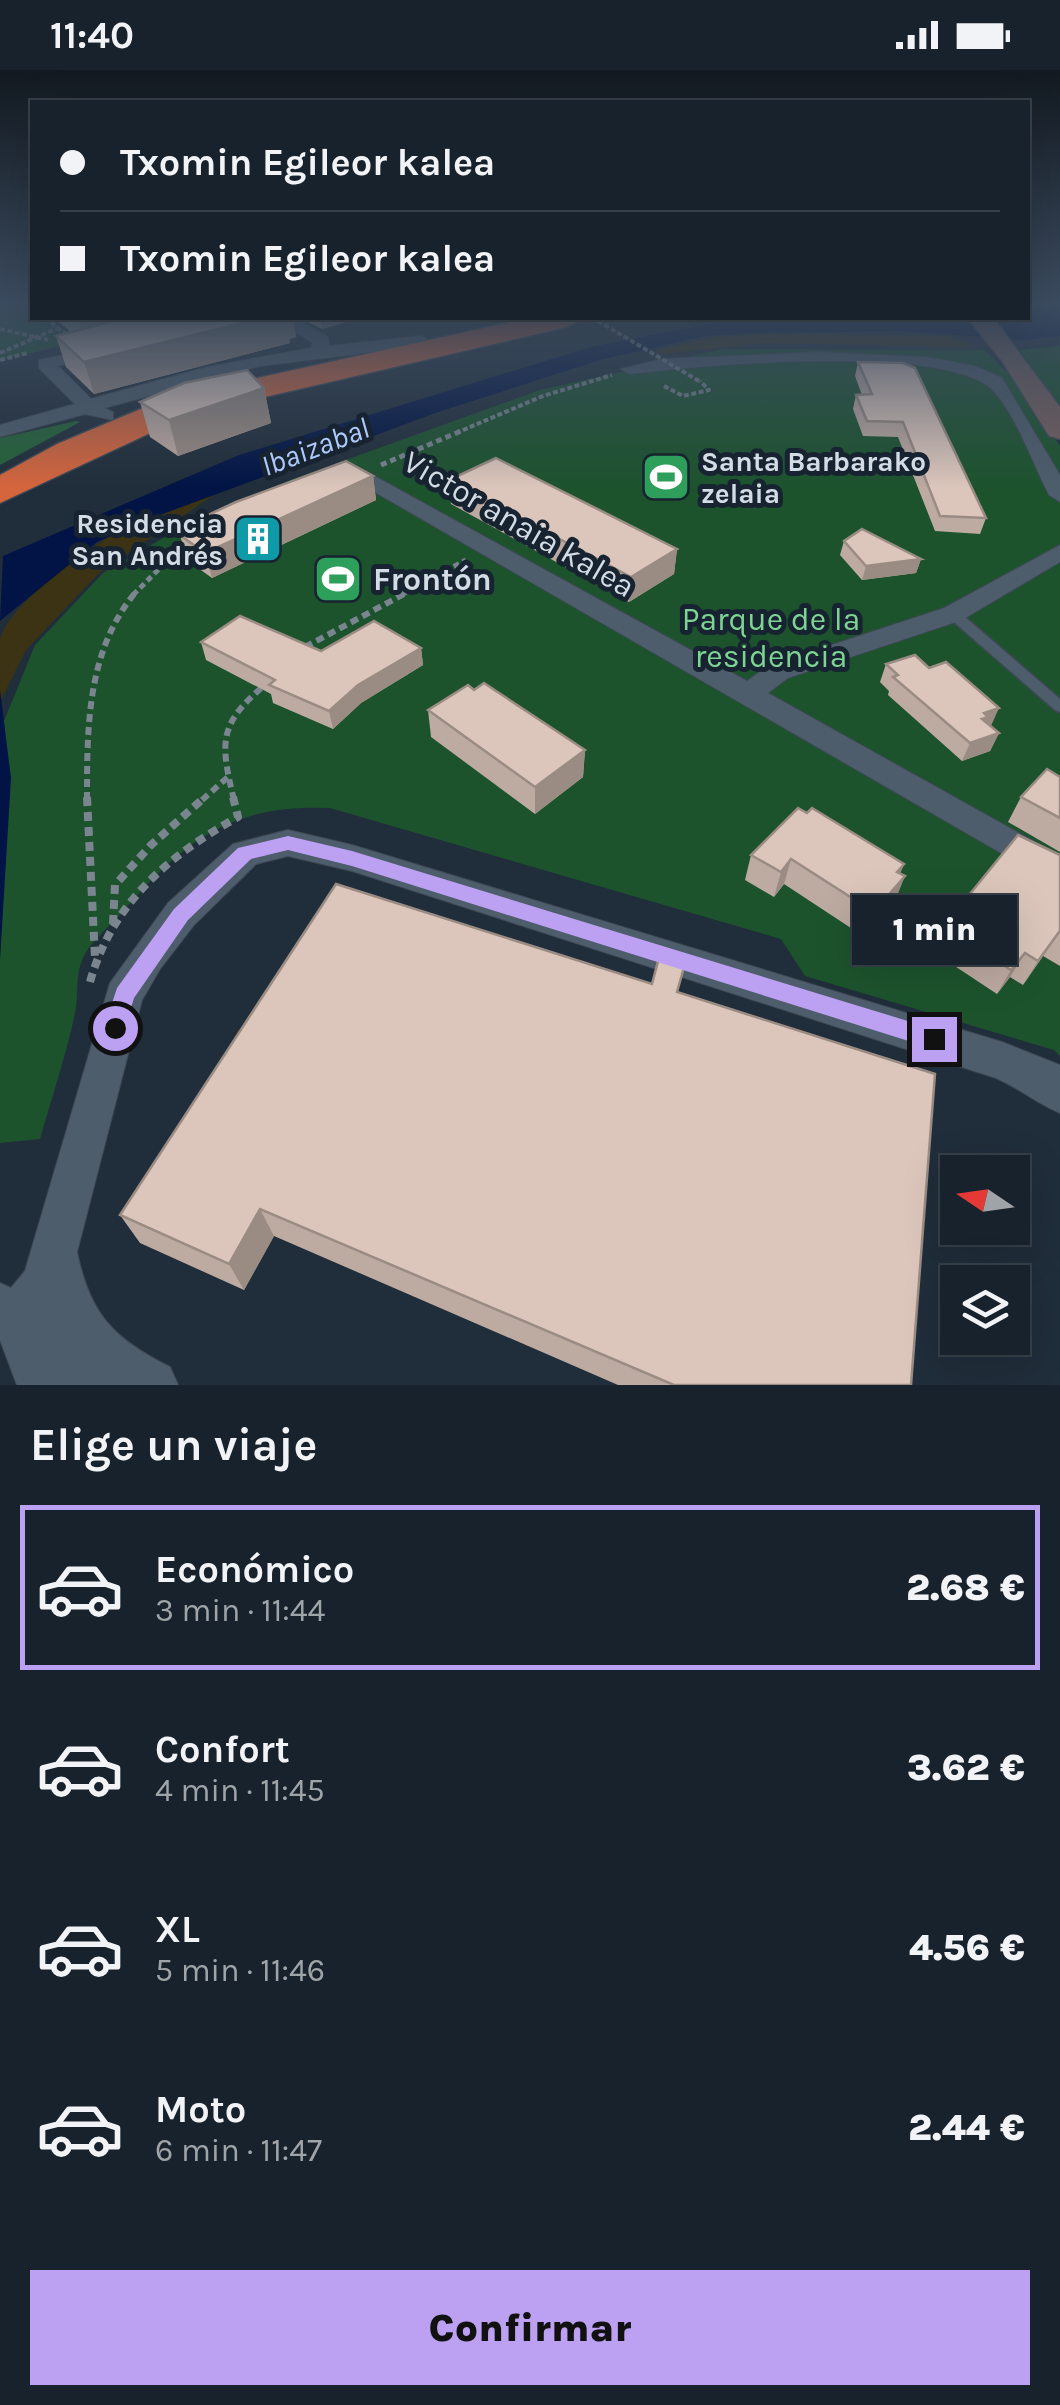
<!DOCTYPE html>
<html lang="es">
<head>
<meta charset="utf-8">
<style>
	body { margin:0; font-family:Karla,sans-serif; background:#212a34; color:#f1f3f6; height:100vh; display:flex; flex-direction:column; font-size:38px; white-space:nowrap }
	* { box-sizing:border-box; margin:0 }
	p { font-size:32px; color:#9fa4a9 }
	.icon { flex:none; width:55px; height:55px; fill:none; stroke:currentColor; stroke-width:2; stroke-linecap:round; stroke-linejoin:round }
	.map { position:relative; height:1315px; overflow:hidden }
	.panel { display:flex; flex-direction:column; background:#18222c; flex:1 }
	.panel>* { flex:none }
	.banner { position:absolute; left:30px; top:30px; width:1000px; height:220px; border-radius:0px; box-shadow:0 10px 40px #0002,0 0 0 2px #363f48; display:grid; align-content:center; height:220px; padding:0 30px; background:#18222c }
	.needle { width:65px; rotate:283deg }
	.fabs { position:absolute; left:940px; top:1085px; display:grid; gap:20px }
	.fabs a { display:grid; place-items:center; width:90px; height:90px; border-radius:0px; background:#18222c; box-shadow:0 10px 40px #0002,0 0 0 2px #363f48; font-size:50px }
	.end { position:absolute; width:45px; height:45px; margin:-22px; border:12px solid #bca0f2; background:#111; box-shadow:0 0 0 5px #111 }
	.from { border-radius:50% }
	.bubble { position:absolute; height:70px; border-radius:0px; background:#18222c; box-shadow:0 10px 40px #0002,0 0 0 2px #363f48; font-size:32px; font-weight:800; line-height:70px; text-align:center }
	.banner b { display:flex; align-items:center; gap:35px; height:95px; font-size:38px }
	.banner b+b { border-top:2px solid #363f48 }
	.banner i { width:25px; height:25px; background:#f1f3f6 }
	ul { padding:0; list-style:none }
	li { display:flex; align-items:center; gap:30px; height:165px; margin:0 20px 15px; padding:0 10px; border:5px solid transparent; border-radius:0px }
	li div { flex:1 }
	li b { display:block; font-size:38px }
	li em { font-style:normal; font-weight:800 }
	li.current { border-color:#bca0f2 }
	li>.icon { width:90px; height:90px; stroke-width:1.5 }
	h2 { padding:0 30px; font-size:45px; line-height:120px }
	.action { display:flex; gap:20px; margin-top:auto; padding:20px 30px }
	.action a { flex:1; height:115px; border-radius:0px; background:#bca0f2; color:#111; font-size:40px; font-weight:800; line-height:115px; text-align:center }
	.status { display:flex; justify-content:space-between; align-items:center; height:70px; padding:0 50px; background:#18222c; direction:ltr }
	.status svg { height:28px; fill:currentColor }
	.map>svg:first-child { display:block }
	.green { fill:#1c532d }
	.forest { fill:#246337 }
	.sand { fill:#3b3313 }
	.water { fill:#021445 }
	.lines { fill:none; stroke-linecap:round; stroke-linejoin:round }
	.lane-casing { stroke:#3e4854; stroke-width:3 }
	.street-casing { stroke:#3e4854; stroke-width:2 }
	.secondary-casing { stroke:#3e4854; stroke-width:3 }
	.highway-casing { stroke:#3e4854; stroke-width:3 }
	.path-far3 { stroke:#7a8590; stroke-width:4; stroke-dasharray:5 2.5; stroke-linecap:butt }
	.path-far2 { stroke:#7a8590; stroke-width:5; stroke-dasharray:6 4; stroke-linecap:butt }
	.path-far1 { stroke:#7a8590; stroke-width:6; stroke-dasharray:8 5; stroke-linecap:butt }
	.path { stroke:#7a8590; stroke-width:8; stroke-dasharray:9 6; stroke-linecap:butt }
	.lane { fill:#4e5d6b; fill-rule:evenodd }
	.street { fill:#4e5d6b; fill-rule:evenodd }
	.secondary { fill:#765f5d; fill-rule:evenodd }
	.highway { fill:#d4653d; fill-rule:evenodd }
	.path-bridge { stroke:#7a8590; stroke-width:4; stroke-dasharray:5 2.5; stroke-linecap:butt }
	.wall { fill:#bdaaa1 }
	.shaded-wall { fill:#9a8b83 }
	.building { fill:#dcc6bb; stroke:#9a8b83; stroke-width:2.5 }
	.route { fill:#bca0f2 }
	.labels { text-anchor:middle; dominant-baseline:central; stroke-width:10; stroke-linejoin:round; paint-order:stroke }
	.far-poi-label { font-size:28px; font-weight:bold; fill:#d3dbe4; stroke:#172330; text-anchor:start }
	.far-water-label { font-size:30px; font-style:italic; fill:#aec9fa; stroke:#172330 }
	.street-label { font-size:32px; fill:#d3dbe4; stroke:#172330 }
	.poi-label { font-size:32px; font-weight:bold; fill:#d3dbe4; stroke:#172330; text-anchor:start }
	.park-label { font-size:32px; fill:#7ed593; stroke:#172330 }
</style>
</head>
<body>
<div class="status"><b>11:40</b><svg viewBox="0 0 49 12"><path d="M0 12V9h3v3zM5 12V6h3v6zM10 12V3h3v9zM15 12V0h3v12zM26 1h20v11H26zM47 4h2v5h-2z"/></svg></div>
<div class="map">
<svg width="1060" height="1315" viewBox="0 0 1060 1315">
	<rect width="100%" height="100%" fill="#202d3a"/>
	<!-- green -->
	<g class="green">
		<polygon points="0,234 32,234 32,248 49,248 80,271 0,291"/>
		<polygon points="1060,276 1060,337 1020,280"/>
		<path d="M723 279 985 280 1021 316 1060 376V986L1054 980 805 906 781 869 330 738C235 734 187 768 127 837 113 854 90 871 82 890 75 908 79 925 75 943 66 986 52 1027 40 1069L0 1073V860L8 752 4 651 35 575 103 503 189 453 293 409 540 320Z"/>
	</g>
	<!-- forest -->
	<polygon class="forest" points="76,351 80,352 0,395 0,368"/>
	<!-- sand -->
	<g class="sand">
		<polygon points="766,264 948,266 976,277 766,273 662,284 656,280 717,267"/>
		<path d="M227 416 99 503 26 580 0 632C0 614 0 587 0 569 13 523 131 450 174 429 190 422 210 420 227 416Z"/>
	</g>
	<!-- water -->
	<g class="water">
		<polygon points="1060,235 1060,266 1023,270 901,261 763,263 705,266 600,290 438,342 152,448 97,472 0,551 3,486 239,385 591,277 740,248 1028,248 1028,236"/>
		<polygon points="0,620 11,708 0,890"/>
	</g>
	<g class="lines">
		<!-- lane casing -->
		<g class="lane-casing">
			<polygon id="lane" points="953,540 958,541 1060,629 1060,642 1055,640 948,547 946,544 948,541"/>
		</g>
		<!-- street casing -->
		<g class="street-casing">
			<g id="street">
				<polygon points="274,248 293,248 328,267 329,276 421,266 430,271 421,276 260,296 104,338 113,342 113,350 85,344 0,367 0,355 75,334 39,298 39,290 107,276 107,284 58,296 91,329 207,297 311,278 313,273"/>
				<path d="M818 282 927 287 975 296 1002 308 1060 405V432L1049 425C1034 397 1013 336 989 317 935 274 700 295 630 304L621 299 662 289Z"/>
				<polygon points="360,398 747,611 768,596 944,538 1060,475 1060,492 962,550 788,608 768,623 1060,786 1060,817 352,409 349,404"/>
				<path d="M288 760 352 775 1002 972 1060 995V1043C1038 1034 1019 1018 996 1008L352 801 288 786 256 794 194 855 160 899 142 930 77 1182C90 1245 114 1269 170 1297L178 1315H17L0 1270V1213L11 1218 25 1201 110 913 168 833 233 774Z"/>
			</g>
		</g>
		<!-- secondary casing -->
		<g class="secondary-casing">
			<polygon id="secondary" points="968,248 993,248 1060,337 1060,369 1049,366 1002,291"/>
		</g>
		<!-- highway casing -->
		<g class="highway-casing">
			<polygon id="highway" points="529,248 582,248 567,257 191,344 0,433 0,405 57,374 167,328"/>
		</g>
		<!-- path-far3 -->
		<g class="path-far3">
			<polyline points="28,234 32,238"/>
			<polyline points="45,248 72,269"/>
			<polyline points="0,259 48,270"/>
			<polyline points="0,283 58,258"/>
			<polyline points="0,290 28,283"/>
			<polyline points="664,316 683,326 709,320 700,311"/>
			<polyline points="456,363 543,326 612,305"/>
		</g>
		<!-- path-far2 -->
		<g class="path-far2">
			<polyline points="381,395 461,361"/>
			<polyline points="133,525 162,496 191,477"/>
			<polyline points="401,525 466,490"/>
		</g>
		<!-- path-far1 -->
		<g class="path-far1">
			<polyline points="305,577 406,523"/>
			<path d="M87 730C87 657 87 581 135 523"/>
			<polyline points="202,730 228,707"/>
			<path d="M234 730C220 672 218 654 266 614"/>
		</g>
		<!-- path -->
		<g class="path">
			<polyline points="87,727 95,888"/>
			<polyline points="113,854 115,815 151,775 205,727"/>
			<path d="M90 912C112 833 168 786 238 747L233 727"/>
		</g>
		<!-- lane -->
		<use href="#lane" class="lane"/>
		<!-- street -->
		<use href="#street" class="street"/>
		<!-- secondary -->
		<use href="#secondary" class="secondary"/>
		<!-- highway -->
		<use href="#highway" class="highway"/>
		<!-- path-bridge -->
		<polyline class="path-bridge" points="598,251 699,311"/>
	</g>
	<!-- wall -->
	<g class="wall">
		<polygon points="53,248 293,248 296,267 289,269 290,273 94,324 66,297 56,266 71,262"/>
		<polygon points="300,248 360,248 322,259"/>
		<polygon points="858,292 986,448 980,464 935,461 898,367 863,366 853,339 856,325 862,325 855,306"/>
		<polygon points="264,318 271,353 178,386 150,367 140,332"/>
		<polygon points="373,406 376,430 212,508 187,490 180,465 197,459 195,451"/>
		<polygon points="449,410 677,479 674,504 629,532 451,434"/>
		<polygon points="844,471 921,489 916,503 862,510 840,485"/>
		<polygon points="201,572 321,581 421,578 423,595 361,633 333,659 273,633 271,624 206,590"/>
		<polygon points="886,594 991,656 999,663 990,681 962,691 888,625 889,621 880,612"/>
		<polygon points="428,640 585,680 583,707 535,744 431,667"/>
		<polygon points="1060,707 1060,782 1008,752 1021,727"/>
		<polygon points="751,785 904,794 900,803 895,831 867,863 861,858 857,862 784,814 774,827 745,810"/>
		<polygon points="1060,785 1060,896 1043,886 1023,915 1010,907 997,924 935,883 956,841"/>
		<polygon points="680,923 911,1315 618,1315 274,1166 244,1220 140,1173 120,1145"/>
	</g>
	<!-- shaded-wall -->
	<g class="shaded-wall">
		<polygon points="78,248 141,248 86,274"/>
		<polygon points="263,248 293,248 296,267 289,269 290,273 94,324 84,292"/>
		<polygon points="320,248 360,248 322,259"/>
		<polygon points="264,318 271,353 178,386 169,350"/>
		<polygon points="373,406 376,430 212,508 205,483"/>
		<polygon points="677,479 674,504 629,532 631,507"/>
		<polygon points="921,489 916,503 862,510 866,496"/>
		<polygon points="421,578 423,595 361,633 333,659 329,641 358,615"/>
		<polygon points="999,638 991,656 980,665 984,643"/>
		<polygon points="999,663 990,681 962,691 970,673"/>
		<polygon points="585,680 583,707 535,744 535,717"/>
		<polygon points="791,789 784,814 774,827 781,802"/>
		<polygon points="904,794 894,819 905,806 895,831 867,863 877,838 897,802"/>
		<polygon points="871,833 861,858 857,862 866,837"/>
		<polygon points="1059,862 1043,886 1023,915 1038,891"/>
		<polygon points="1025,883 1010,907 997,924 1011,900"/>
		<polygon points="260,1139 274,1166 244,1220 229,1194"/>
	</g>
	<!-- building -->
	<g class="building">
		<polygon points="125,248 263,248 84,292 56,266"/>
		<polygon points="858,292 903,293 915,298 986,448 940,446 903,352 867,351 856,325 872,324"/>
		<polygon points="247,300 264,318 169,350 140,332 184,313"/>
		<polygon points="496,388 677,479 631,507 449,410"/>
		<polygon points="346,391 373,406 205,483 180,465 202,457 195,451 236,432"/>
		<polygon points="862,459 921,489 866,496 844,471"/>
		<polygon points="240,546 321,581 374,551 421,578 358,615 329,641 269,615 275,610 201,572"/>
		<polygon points="915,585 929,598 946,592 999,638 984,643 988,647 982,649 999,663 970,673 893,607 898,605 886,594"/>
		<polygon points="484,613 585,680 535,717 428,640 468,615 474,620"/>
		<polygon points="1047,699 1060,707 1060,748 1021,727"/>
		<polygon points="798,738 807,743 812,738 904,794 897,802 905,806 877,838 871,833 866,837 791,789 781,802 751,785"/>
		<polygon points="1018,765 1060,785 1060,862 1059,862 1038,891 1025,883 1011,900 948,859 960,843 956,841"/>
		<polygon points="336,814 652,914 661,880 687,887 677,922 935,1004 911,1315 674,1315 260,1139 229,1194 120,1145"/>
	</g>
	<!-- sky -->
	<linearGradient id="sky" x2="0" y2="1"><stop stop-color="#121920"/><stop offset="0.56" stop-color="#3c4c60"/><stop offset="1" stop-color="#3c4c60" stop-opacity="0"/></linearGradient>
	<rect width="1060" height="418" fill="url(#sky)"/>
	<!-- route -->
	<polygon class="route" points="288,766 352,781 934,959 944,969 934,979 352,796 288,780 251,789 188,850 134,928 123,964 108,964 104,958 117,918 174,839 238,778"/>
	<!-- icons -->
	<defs>
		<g id="stadium-square" transform="scale(2.5)"><rect x="-9" y="-9" width="18" height="18" rx="4" fill="#2e9e5b" stroke="#172330"/><path d="M0-5a6.5 5 0 1 0 0 10a6.5 5 0 1 0 0-10ZM-3.5-1.8h7v3.6h-7Z" fill="#fff"/></g>
		<g id="building-square" transform="scale(2.5)"><rect x="-9" y="-9" width="18" height="18" rx="4" fill="#0f9aa8" stroke="#172330"/><path d="M-4-6H4V6H1V3H-1V6H-4ZM-2.5-4.3h1.7v1.8h-1.7ZM.8-4.3h1.7v1.8H.8ZM-2.5-1h1.7V.8h-1.7ZM.8-1h1.7V.8H.8Z" fill="#fff"/></g>
	</defs>
	<g fill-rule="evenodd">
		<use href="#stadium-square" x="666" y="407"/>
		<use href="#building-square" x="258" y="469"/>
		<use href="#stadium-square" x="338" y="509"/>
	</g>
	<g class="labels">
		<!-- far-poi labels -->
		<g class="far-poi-label">
			<text x="701" y="391">Santa Barbarako<tspan x="701" dy="32">zelaia</tspan></text>
			<text x="223" y="453" text-anchor="end">Residencia<tspan x="223" dy="32">San Andrés</tspan></text>
		</g>
		<!-- far-water labels -->
		<g class="far-water-label">
			<text transform="translate(315 377) rotate(-21)">Ibaizabal</text>
		</g>
		<!-- street labels -->
		<g class="street-label">
			<text transform="translate(519 454) rotate(30)">Victor anaia kalea</text>
		</g>
		<!-- poi labels -->
		<g class="poi-label">
			<text x="373" y="509">Frontón</text>
		</g>
		<!-- park labels -->
		<g class="park-label">
			<text x="771" y="549">Parque de la<tspan x="771" dy="37">residencia</tspan></text>
		</g>
	</g>
</svg>
<div class="fabs">
<a><svg class="needle" viewBox="-14 -14 28 28"><path d="M0-13l5 13h-10z" fill="#e53935"/><path d="M0 13l5-13h-10z" fill="#9fa4a9"/></svg></a>
<a><svg class="icon" aria-label="layers" viewBox="0 0 24 24"><path d="M12 4l9 5-9 5-9-5zM3 14l9 5 9-5"/></svg></a>
</div>
<i class="end from" style="left:115px;top:958px"></i>
<i class="end" style="left:934px;top:969px"></i>
<div class="bubble" style="left:852px;top:825px;width:165px">1 min</div>
<div class="banner">
<b><i class="from"></i>Txomin Egileor kalea</b>
<b><i></i>Txomin Egileor kalea</b>
</div>
</div>
<section class="panel">
<h2>Elige un viaje</h2>
<ul>
<li class="current"><svg class="icon" aria-label="car" viewBox="0 0 24 24"><path d="M5 17H2v-5l4-1 3-4h7l3 4 3 1v5h-3M9 17h6M6 11h13"/><circle cx="7" cy="17" r="2"/><circle cx="17" cy="17" r="2"/></svg><div><b>Económico</b><p>3 min · 11:44</p></div><em>2.68 €</em></li>
<li><svg class="icon" aria-label="car" viewBox="0 0 24 24"><path d="M5 17H2v-5l4-1 3-4h7l3 4 3 1v5h-3M9 17h6M6 11h13"/><circle cx="7" cy="17" r="2"/><circle cx="17" cy="17" r="2"/></svg><div><b>Confort</b><p>4 min · 11:45</p></div><em>3.62 €</em></li>
<li><svg class="icon" aria-label="car" viewBox="0 0 24 24"><path d="M5 17H2v-5l4-1 3-4h7l3 4 3 1v5h-3M9 17h6M6 11h13"/><circle cx="7" cy="17" r="2"/><circle cx="17" cy="17" r="2"/></svg><div><b>XL</b><p>5 min · 11:46</p></div><em>4.56 €</em></li>
<li><svg class="icon" aria-label="car" viewBox="0 0 24 24"><path d="M5 17H2v-5l4-1 3-4h7l3 4 3 1v5h-3M9 17h6M6 11h13"/><circle cx="7" cy="17" r="2"/><circle cx="17" cy="17" r="2"/></svg><div><b>Moto</b><p>6 min · 11:47</p></div><em>2.44 €</em></li>
</ul>
<div class="action"><a>Confirmar</a></div>
</section>
</body>
</html>
